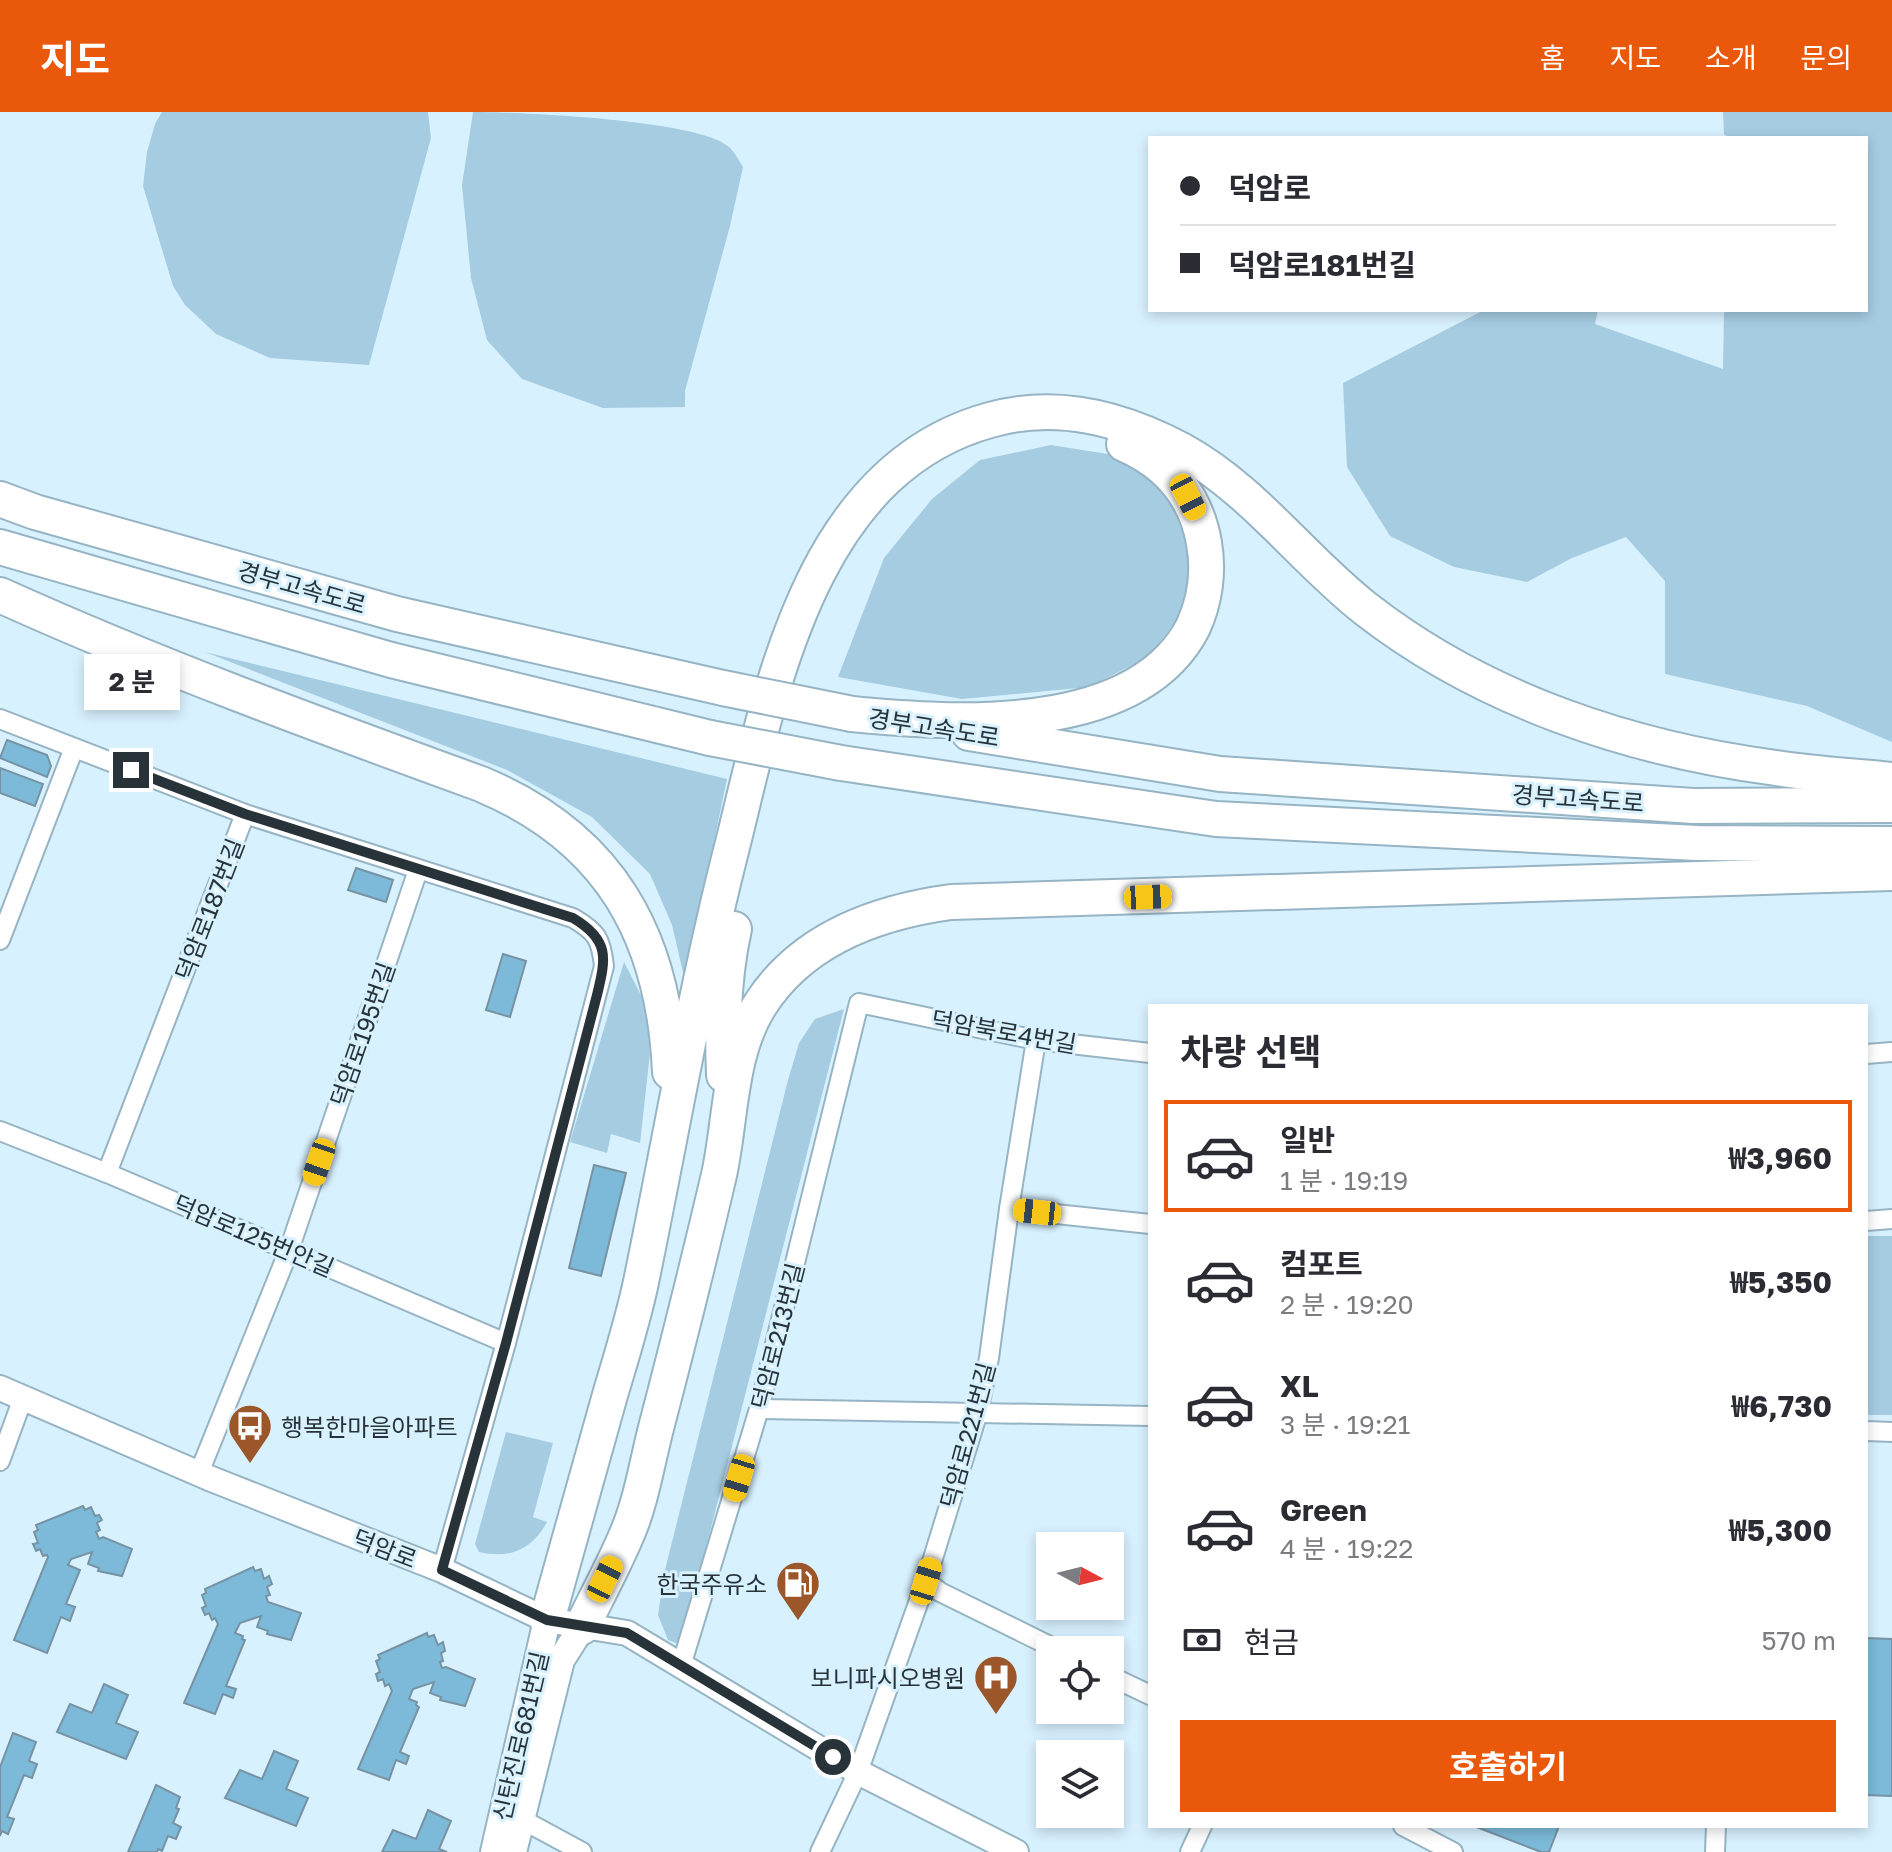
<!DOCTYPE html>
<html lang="ko">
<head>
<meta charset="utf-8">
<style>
	body { margin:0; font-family:"Golos Text","Noto Sans KR",sans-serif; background:#f7f7f7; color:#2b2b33; height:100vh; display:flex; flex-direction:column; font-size:30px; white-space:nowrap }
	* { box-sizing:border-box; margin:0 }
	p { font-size:26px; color:#7c7c81 }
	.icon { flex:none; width:44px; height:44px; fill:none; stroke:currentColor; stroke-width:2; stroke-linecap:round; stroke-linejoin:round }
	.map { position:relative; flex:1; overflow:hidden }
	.side { position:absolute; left:1148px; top:892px; width:720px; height:824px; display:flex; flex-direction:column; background:#fff; border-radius:0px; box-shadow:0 4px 12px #0003 }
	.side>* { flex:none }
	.guide { position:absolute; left:1148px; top:24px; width:720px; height:176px; border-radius:0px; box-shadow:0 4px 12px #0003; display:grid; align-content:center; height:176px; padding:0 32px; background:#fff }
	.needle { width:52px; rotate:97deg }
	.buttons { position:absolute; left:1036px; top:1420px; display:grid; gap:16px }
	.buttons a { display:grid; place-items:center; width:88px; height:88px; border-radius:0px; background:#fff; box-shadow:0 4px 12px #0003; font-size:40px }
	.end { position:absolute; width:36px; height:36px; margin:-18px; border:10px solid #273339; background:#fff; box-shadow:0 0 0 4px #fff }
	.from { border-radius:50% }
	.bubble { position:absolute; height:56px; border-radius:0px; background:#fff; box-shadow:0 4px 12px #0003; font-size:26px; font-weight:700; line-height:56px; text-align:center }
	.car { position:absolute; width:24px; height:48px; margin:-24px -12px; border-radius:10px; box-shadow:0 0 6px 2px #0007; background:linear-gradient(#f5c518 24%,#345 0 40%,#f5c518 0 76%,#345 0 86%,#f5c518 0) }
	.guide b { display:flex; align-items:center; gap:28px; height:76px; font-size:30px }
	.guide b+b { border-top:2px solid #e1e1e2 }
	.guide i { width:20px; height:20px; background:#2b2b33 }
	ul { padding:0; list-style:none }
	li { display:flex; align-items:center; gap:24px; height:112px; margin:0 16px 12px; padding:0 16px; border:4px solid transparent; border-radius:0px }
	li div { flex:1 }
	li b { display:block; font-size:30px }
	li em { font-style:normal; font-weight:700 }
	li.on { border-color:#ea580c }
	li>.icon { width:72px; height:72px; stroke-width:1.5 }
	h2 { padding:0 32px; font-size:36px; line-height:96px }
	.pay { display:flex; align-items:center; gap:20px; height:88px; padding:0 32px; font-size:30px }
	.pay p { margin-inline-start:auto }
	.primary-button { display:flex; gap:16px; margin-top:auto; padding:16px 32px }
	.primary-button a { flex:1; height:92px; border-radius:0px; background:#ea580c; color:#fff; font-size:32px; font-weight:700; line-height:92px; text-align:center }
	header { display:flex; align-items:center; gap:48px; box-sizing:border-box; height:112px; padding:0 40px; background:#ea580c; color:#fff }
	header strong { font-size:38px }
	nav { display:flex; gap:44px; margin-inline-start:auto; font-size:28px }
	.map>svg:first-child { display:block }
	.green { fill:#a6cce1 }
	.building { fill:#7dbad9; stroke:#7793a3; stroke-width:2 }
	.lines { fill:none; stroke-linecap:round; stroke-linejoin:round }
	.minor-casing { stroke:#96b4c4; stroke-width:22 }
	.tertiary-casing { stroke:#96b4c4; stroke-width:28 }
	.secondary-casing { stroke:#96b4c4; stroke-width:30 }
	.motorway-casing { stroke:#96b4c4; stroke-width:38 }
	.minor { stroke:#fff; stroke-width:18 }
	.tertiary { stroke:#fff; stroke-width:24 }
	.secondary { stroke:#fff; stroke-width:26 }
	.motorway { stroke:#fff; stroke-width:34 }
	.motorway-bridge-casing { stroke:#96b4c4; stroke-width:38; stroke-linecap:butt }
	.motorway-bridge { stroke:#fff; stroke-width:34 }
	.route { stroke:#273339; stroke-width:10 }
	.labels { text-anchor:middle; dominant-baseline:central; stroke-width:6; stroke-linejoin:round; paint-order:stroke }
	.street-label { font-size:24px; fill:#273339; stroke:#d8f1ff }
	.poi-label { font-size:24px; fill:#273339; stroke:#d8f1ff; text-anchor:end }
</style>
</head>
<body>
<header>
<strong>지도</strong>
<nav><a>홈</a><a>지도</a><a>소개</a><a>문의</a></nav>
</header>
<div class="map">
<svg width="1892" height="1740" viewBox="0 0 1892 1740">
	<rect width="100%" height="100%" fill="#d8f1ff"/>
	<!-- green -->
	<g class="green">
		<polygon points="162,0 428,0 431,26 369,253 270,246 216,222 185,193 173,174 143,74 147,40 155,12"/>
		<path d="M473 0C519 0 700 8 729 35 735 40 739 49 743 55L730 114 685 279V295L603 296 522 267 487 228 471 166 462 73Z"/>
		<polygon points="1723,0 1892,0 1892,630 1807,594 1665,562 1665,469 1626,425 1572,446 1527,470 1454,455 1390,424 1347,355 1343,271 1484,198 1598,198 1595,212 1723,257 1724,201 1726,198 1866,198 1866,26 1732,26 1724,23"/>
		<polygon points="1051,333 1126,345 1171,380 1191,440 1190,489 1150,544 1089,575 962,587 838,565 884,446 932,387 980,348"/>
		<polygon points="205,540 727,667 685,869 672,813 650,762 592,705 507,658"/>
		<polygon points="624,850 645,891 650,941 640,1031 611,1022 607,1041 570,1030"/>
		<polygon points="844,897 681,1533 668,1528 658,1503 664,1462 788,968 799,931 815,907"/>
		<rect x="1866" y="1124" width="26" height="179"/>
		<path d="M506 1320 553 1331 533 1405 547 1410C532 1438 510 1447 479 1440L475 1432Z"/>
	</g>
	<!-- building -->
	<g class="building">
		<polygon points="7,628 47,643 51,654 47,665 0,646"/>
		<polygon points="0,656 43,672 35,694 0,681"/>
		<polygon points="356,756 393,768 386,790 348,778"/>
		<polygon points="503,842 526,849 510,905 486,898"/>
		<polygon points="594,1053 626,1061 601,1164 569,1156"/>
		<polygon points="83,1394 85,1398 91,1395 95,1404 99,1403 102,1408 97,1411 100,1418 96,1420 99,1427 103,1425 132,1437 122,1464 98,1459 99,1456 88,1452 92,1440 71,1447 68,1453 80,1458 66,1492 75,1495 70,1509 61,1505 47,1541 14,1528 48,1445 47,1443 43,1444 40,1437 36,1439 33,1432 38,1431 34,1420 38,1418 36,1413"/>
		<polygon points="253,1455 255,1459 261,1457 264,1467 269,1464 272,1472 267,1475 270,1483 266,1484 268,1490 301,1501 291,1528 267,1522 268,1519 257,1515 261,1504 240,1511 235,1521 243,1524 242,1527 245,1528 226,1574 236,1577 233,1586 223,1582 215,1602 184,1591 218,1512 215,1506 212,1508 209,1501 205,1503 202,1496 206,1494 202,1483 206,1481 205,1477"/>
		<polygon points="427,1521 428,1525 434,1523 438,1533 443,1530 445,1539 441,1541 443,1549 440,1550 442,1556 446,1555 475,1567 465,1594 440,1588 441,1585 430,1581 434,1570 413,1577 409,1587 417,1590 416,1593 419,1595 400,1640 409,1644 406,1652 396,1648 389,1668 358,1657 392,1579 389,1572 385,1574 383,1567 378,1569 376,1562 380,1560 376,1549 380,1547 378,1543"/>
		<polygon points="1866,1526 1892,1527 1892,1684 1866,1683"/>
		<polygon points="104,1572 128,1583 116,1611 138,1620 126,1647 57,1620 70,1592 92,1601"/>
		<polygon points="13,1621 36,1630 29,1649 37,1652 32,1666 24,1663 7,1705 14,1707 8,1722 2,1719 0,1724 0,1655"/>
		<polygon points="274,1639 298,1649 286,1677 308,1686 296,1714 225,1686 240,1658 262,1667"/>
		<polygon points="156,1673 180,1685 176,1696 179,1697 173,1711 181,1715 176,1727 168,1724 162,1739 158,1737 157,1740 128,1740"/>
		<polygon points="428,1698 451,1709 439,1737 447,1740 382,1740 393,1718 416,1727"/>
		<polygon points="1474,1714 1559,1714 1549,1740 1541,1740"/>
	</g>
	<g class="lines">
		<!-- minor casing -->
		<g class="minor-casing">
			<g id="minor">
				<path d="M0 607 245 702 573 806C597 820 601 827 604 854L506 1231 442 1458"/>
				<polyline points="0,828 74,636"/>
				<polyline points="1866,942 1892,940"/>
				<polyline points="0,1019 107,1061 506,1231"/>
				<polyline points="107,1061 245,702"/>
				<polyline points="1009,1097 1150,1112"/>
				<polyline points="1866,1109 1892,1107"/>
				<polyline points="759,1297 1150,1304"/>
				<polyline points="1866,1319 1892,1320"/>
				<polyline points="0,1349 23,1286"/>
				<polyline points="199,1361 289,1138 418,758"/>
				<polyline points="926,1469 940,1480 1058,1538"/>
				<polyline points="681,1554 759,1297 859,891 1036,928 1150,941"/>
				<polyline points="1110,1564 1150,1583"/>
				<polyline points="521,1707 582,1740"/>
				<polyline points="1403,1714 1453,1740"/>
				<polyline points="820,1740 858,1660 926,1469 978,1300 989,1246 1009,1097 1036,928"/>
				<polyline points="1190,1740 1202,1714"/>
				<polyline points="1715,1740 1716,1714"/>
			</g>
		</g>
		<!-- tertiary casing -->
		<g class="tertiary-casing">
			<polyline id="tertiary" points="0,1276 209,1366 442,1458 547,1508 627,1521 858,1660 1016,1740"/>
		</g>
		<!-- secondary casing -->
		<g class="secondary-casing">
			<g id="secondary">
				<polyline points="494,1740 547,1508"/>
				<polyline points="513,1740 561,1548 582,1515"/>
			</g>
		</g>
		<!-- motorway casing -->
		<g class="motorway-casing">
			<g id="motorway">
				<polyline points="0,387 35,400 397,502 723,576"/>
				<polyline points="0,435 391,548 710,626"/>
				<path d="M0 483C157 554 319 613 481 672 610 726 664 824 670 960"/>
				<path d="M852 602C955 612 1137 624 1193 515 1205 489 1209 459 1204 431 1196 384 1168 351 1124 332"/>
				<polyline points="969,621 1220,662 1693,694 1892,693"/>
				<polyline points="841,651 1216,707 1697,731 1892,732"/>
				<path d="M724 963C722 913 723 865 734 817"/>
				<path d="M547 1508C568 1433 589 1358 610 1283 621 1246 633 1208 641 1170 671 1025 695 879 732 735 771 579 809 358 990 308 1057 289 1121 306 1181 338 1253 377 1302 447 1366 497 1483 588 1631 637 1776 656 1814 662 1853 664 1892 668"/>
				<path d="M582 1515C597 1484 614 1453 627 1422 641 1390 647 1351 656 1316 678 1232 699 1148 719 1063 731 1008 729 941 760 893 802 827 877 800 951 790L1892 761"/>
			</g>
		</g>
		<!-- minor -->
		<use href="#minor" class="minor"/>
		<!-- tertiary -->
		<use href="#tertiary" class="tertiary"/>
		<!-- secondary -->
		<use href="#secondary" class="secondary"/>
		<!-- motorway -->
		<use href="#motorway" class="motorway"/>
		<!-- motorway-bridge casing -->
		<g class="motorway-bridge-casing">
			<g id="motorway-bridge">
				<polyline points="723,576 852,602"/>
				<polyline points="710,626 841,651"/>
			</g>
		</g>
		<!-- motorway-bridge -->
		<use href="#motorway-bridge" class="motorway-bridge"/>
	</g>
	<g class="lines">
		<!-- route -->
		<path class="route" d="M131 658 245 702 573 806C610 828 606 846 597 883L506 1231 442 1458 547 1508 627 1521 833 1645"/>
	</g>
	<!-- icons -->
	<defs>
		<g id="bus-pin" transform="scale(2.3)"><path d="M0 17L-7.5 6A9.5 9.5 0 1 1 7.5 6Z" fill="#9b5629" stroke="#d8f1ff"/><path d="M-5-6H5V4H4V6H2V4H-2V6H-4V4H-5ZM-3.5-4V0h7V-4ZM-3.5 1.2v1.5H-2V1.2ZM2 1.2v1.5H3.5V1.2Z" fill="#fff"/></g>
		<g id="fuel-pin" transform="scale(2.3)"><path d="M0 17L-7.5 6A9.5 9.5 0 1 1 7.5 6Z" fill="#9b5629" stroke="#d8f1ff"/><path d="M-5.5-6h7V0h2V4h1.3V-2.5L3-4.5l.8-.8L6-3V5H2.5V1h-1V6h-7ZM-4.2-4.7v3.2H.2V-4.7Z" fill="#fff"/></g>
		<g id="hospital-pin" transform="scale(2.3)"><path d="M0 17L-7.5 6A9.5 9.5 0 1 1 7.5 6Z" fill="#9b5629" stroke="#d8f1ff"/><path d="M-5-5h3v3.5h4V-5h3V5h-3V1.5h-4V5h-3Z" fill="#fff"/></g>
	</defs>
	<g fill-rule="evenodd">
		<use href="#bus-pin" x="250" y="1314"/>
		<use href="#fuel-pin" x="798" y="1471"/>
		<use href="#hospital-pin" x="996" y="1565"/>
	</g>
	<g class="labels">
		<!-- street labels -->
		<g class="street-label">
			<text transform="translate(302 475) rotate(16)">경부고속도로</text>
			<text transform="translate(934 615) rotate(9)">경부고속도로</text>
			<text transform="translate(1578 686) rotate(4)">경부고속도로</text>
			<text transform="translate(209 797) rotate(-69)">덕암로187번길</text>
			<text transform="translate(1004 919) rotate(10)">덕암북로4번길</text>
			<text transform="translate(362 922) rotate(-71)">덕암로195번길</text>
			<text transform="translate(254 1123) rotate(23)">덕암로125번안길</text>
			<text transform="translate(777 1224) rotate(-76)">덕암로213번길</text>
			<text transform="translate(967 1323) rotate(-75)">덕암로221번길</text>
			<text transform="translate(385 1436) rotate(21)">덕암로</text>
			<text transform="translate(520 1624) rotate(-77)">신탄진로681번길</text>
		</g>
		<!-- poi labels -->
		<g class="poi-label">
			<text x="281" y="1314" text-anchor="start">행복한마을아파트</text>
			<text x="767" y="1471">한국주유소</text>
			<text x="965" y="1565">보니파시오병원</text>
		</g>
	</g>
</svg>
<div class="buttons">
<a><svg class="needle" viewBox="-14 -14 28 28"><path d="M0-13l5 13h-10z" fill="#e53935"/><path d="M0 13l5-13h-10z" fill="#7c7c81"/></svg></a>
<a><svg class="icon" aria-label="locate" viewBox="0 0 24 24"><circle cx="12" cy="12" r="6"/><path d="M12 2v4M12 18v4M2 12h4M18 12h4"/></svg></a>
<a><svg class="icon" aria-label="layers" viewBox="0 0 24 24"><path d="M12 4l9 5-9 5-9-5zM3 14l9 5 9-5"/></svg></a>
</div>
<i class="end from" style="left:833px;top:1645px"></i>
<i class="end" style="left:131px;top:658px"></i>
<div class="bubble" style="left:84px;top:542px;width:96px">2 분</div>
<i class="car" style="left:1188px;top:385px;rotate:153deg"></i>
<i class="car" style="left:1148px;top:785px;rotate:88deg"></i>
<i class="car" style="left:319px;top:1050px;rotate:199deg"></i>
<i class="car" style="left:1037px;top:1100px;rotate:276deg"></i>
<i class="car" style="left:739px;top:1366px;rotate:197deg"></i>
<i class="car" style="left:605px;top:1467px;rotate:26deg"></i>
<i class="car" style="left:926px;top:1469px;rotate:17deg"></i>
<div class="guide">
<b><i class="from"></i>덕암로</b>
<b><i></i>덕암로181번길</b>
</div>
<section class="side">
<h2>차량 선택</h2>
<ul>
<li class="on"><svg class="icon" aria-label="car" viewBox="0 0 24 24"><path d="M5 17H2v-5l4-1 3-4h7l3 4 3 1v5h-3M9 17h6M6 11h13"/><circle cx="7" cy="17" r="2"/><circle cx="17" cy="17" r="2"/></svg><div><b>일반</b><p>1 분 · 19:19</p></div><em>₩3,960</em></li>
<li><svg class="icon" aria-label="car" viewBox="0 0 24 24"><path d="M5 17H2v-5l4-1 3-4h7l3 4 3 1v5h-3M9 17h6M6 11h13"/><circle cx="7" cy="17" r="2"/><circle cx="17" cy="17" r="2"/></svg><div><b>컴포트</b><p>2 분 · 19:20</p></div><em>₩5,350</em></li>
<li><svg class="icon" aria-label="car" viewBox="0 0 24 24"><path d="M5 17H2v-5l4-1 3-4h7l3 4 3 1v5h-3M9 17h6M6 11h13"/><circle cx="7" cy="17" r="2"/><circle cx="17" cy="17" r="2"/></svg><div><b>XL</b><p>3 분 · 19:21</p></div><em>₩6,730</em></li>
<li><svg class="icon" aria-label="car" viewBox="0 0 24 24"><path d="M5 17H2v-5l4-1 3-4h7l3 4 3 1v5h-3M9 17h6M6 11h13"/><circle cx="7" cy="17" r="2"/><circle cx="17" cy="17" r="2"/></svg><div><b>Green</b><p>4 분 · 19:22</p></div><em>₩5,300</em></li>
</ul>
<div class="pay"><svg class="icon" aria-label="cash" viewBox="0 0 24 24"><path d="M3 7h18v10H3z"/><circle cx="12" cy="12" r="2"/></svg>현금<p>570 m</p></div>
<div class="primary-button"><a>호출하기</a></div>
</section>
</div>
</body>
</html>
